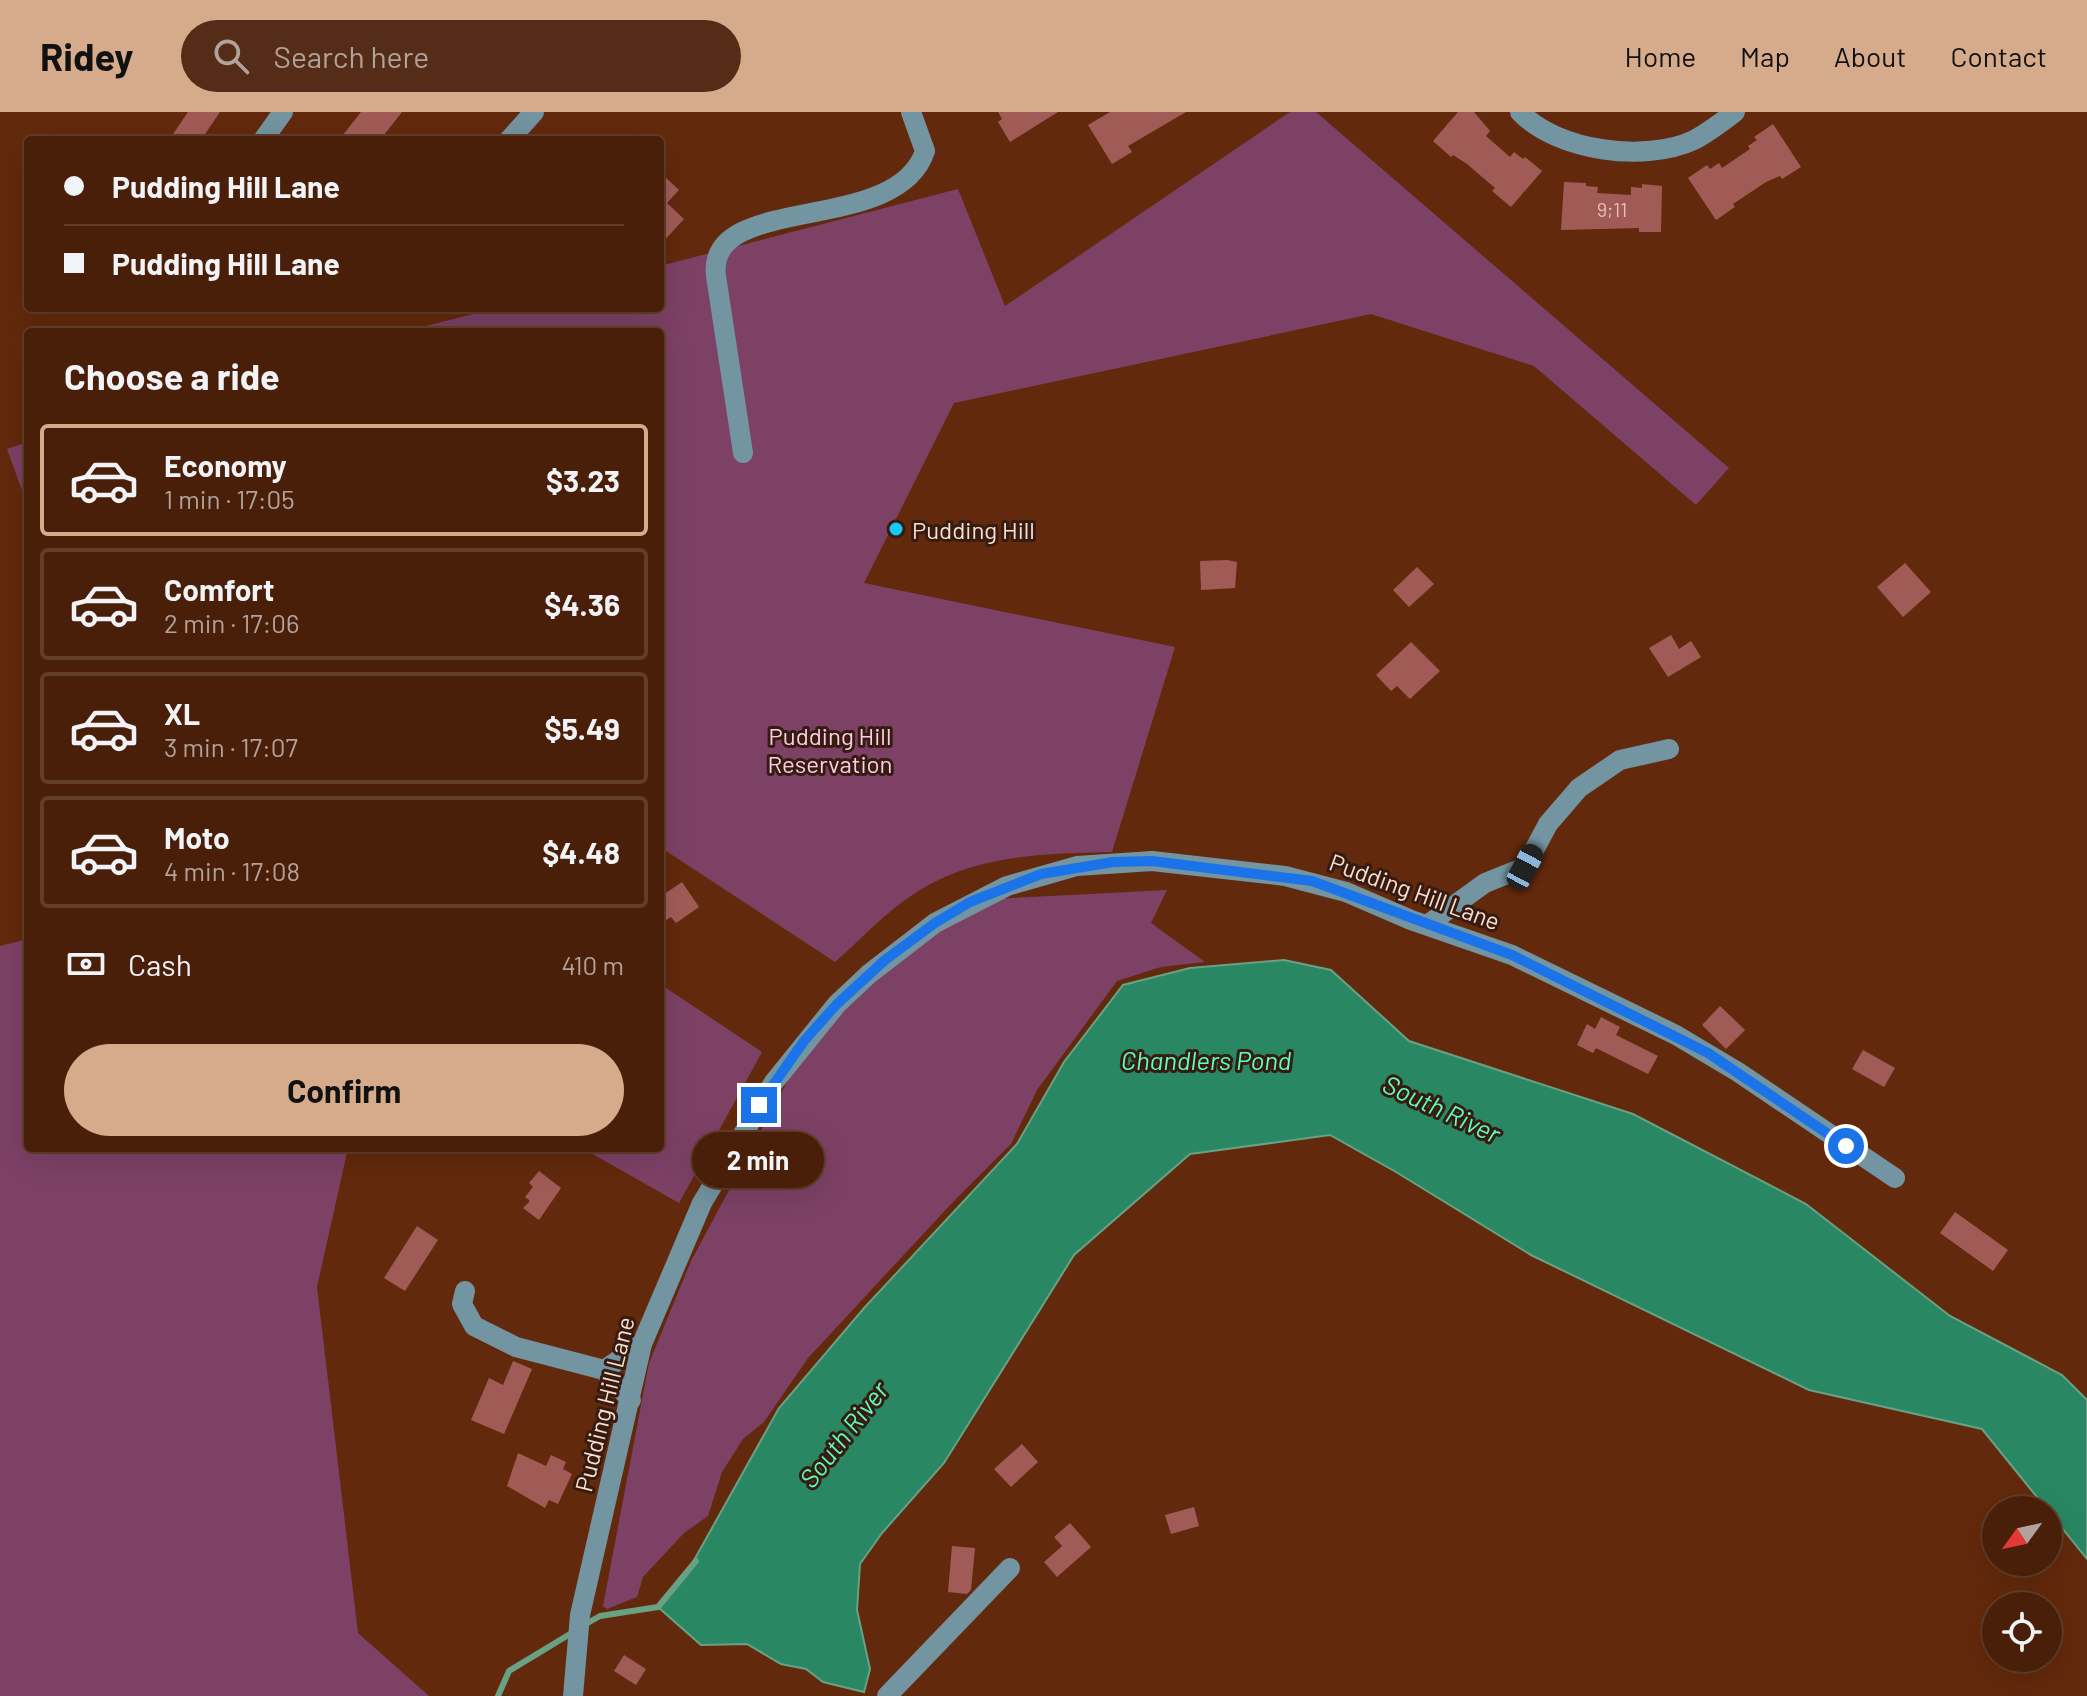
<!DOCTYPE html>
<html lang="en">
<head>
<meta charset="utf-8">
<style>
	body { margin:0; font-family:Barlow,sans-serif; background:#542c17; color:#f1f3f6; height:100vh; display:flex; flex-direction:column; font-size:30px; white-space:nowrap }
	* { box-sizing:border-box; margin:0 }
	p { font-size:26px; color:#b2a29c }
	.icon { flex:none; width:44px; height:44px; fill:none; stroke:currentColor; stroke-width:2; stroke-linecap:round; stroke-linejoin:round }
	.map { position:relative; flex:1; overflow:hidden }
	.side { position:absolute; left:24px; top:216px; width:640px; height:824px; display:flex; flex-direction:column; background:#4a1f09; border-radius:8px; box-shadow:0 8px 32px #0002,0 0 0 2px #613d2a }
	.side>* { flex:none }
	.top-card { position:absolute; left:24px; top:24px; width:640px; height:176px; border-radius:8px; box-shadow:0 8px 32px #0002,0 0 0 2px #613d2a; display:grid; align-content:center; height:176px; padding:0 40px; background:#4a1f09 }
	.needle { width:52px; rotate:237deg }
	.controls { position:absolute; left:1982px; top:1384px; display:grid; gap:16px }
	.controls a { display:grid; place-items:center; width:80px; height:80px; border-radius:50%; background:#4a1f09; box-shadow:0 8px 32px #0002,0 0 0 2px #613d2a; font-size:40px }
	.end { position:absolute; width:36px; height:36px; margin:-18px; border:10px solid #1a73e8; background:#fff; box-shadow:0 0 0 4px #fff }
	.from { border-radius:50% }
	.bubble { position:absolute; height:56px; border-radius:28px; background:#4a1f09; box-shadow:0 8px 32px #0002,0 0 0 2px #613d2a; font-size:26px; font-weight:700; line-height:56px; text-align:center }
	.car { position:absolute; width:24px; height:48px; margin:-24px -12px; border-radius:10px; box-shadow:0 0 6px 2px #0007; background:linear-gradient(#222 24%,#8ab4d8 0 40%,#222 0 76%,#8ab4d8 0 86%,#222 0) }
	.top-card b { display:flex; align-items:center; gap:28px; height:76px; font-size:30px }
	.top-card b+b { border-top:2px solid #613d2a }
	.top-card i { width:20px; height:20px; background:#f1f3f6 }
	ul { padding:0; list-style:none }
	li { display:flex; align-items:center; gap:24px; height:112px; margin:0 16px 12px; padding:0 24px; border:4px solid #613d2a; border-radius:8px }
	li div { flex:1 }
	li b { display:block; font-size:30px }
	li em { font-style:normal; font-weight:700 }
	li.on { border-color:#d6ab8b }
	li>.icon { width:72px; height:72px; stroke-width:1.5 }
	h2 { padding:0 40px; font-size:36px; line-height:96px }
	.pay { display:flex; align-items:center; gap:20px; height:88px; padding:0 40px; font-size:30px }
	.pay p { margin-inline-start:auto }
	.cta { display:flex; gap:16px; margin-top:auto; padding:16px 40px }
	.cta a { flex:1; height:92px; border-radius:48px; background:#d6ab8b; color:#111; font-size:32px; font-weight:700; line-height:92px; text-align:center }
	header { display:flex; align-items:center; gap:48px; box-sizing:border-box; height:112px; padding:0 40px; background:#d6ab8b; color:#111 }
	header strong { font-size:38px }
	nav { display:flex; gap:44px; margin-inline-start:auto; font-size:28px }
	.search { width:560px; height:72px; background:#542c17; display:flex; align-items:center; gap:20px; box-sizing:border-box; padding:0 28px; border-radius:44px; color:#b2a29c; font-size:30px }
	.map>svg:first-child { display:block }
	.green { fill:#7d4166 }
	.water { fill:#298763; stroke:#68a184; stroke-width:2 }
	.lines { fill:none; stroke-linecap:round; stroke-linejoin:round }
	.stream { stroke:#68a184; stroke-width:6 }
	.building { fill:#a15b57 }
	.minor { stroke:#7394a1; stroke-width:20 }
	.route { stroke:#1a73e8; stroke-width:10 }
	.poi-dot { fill:#13cafb; stroke:#361c10; stroke-width:3 }
	.labels { text-anchor:middle; dominant-baseline:central; stroke-width:6; stroke-linejoin:round; paint-order:stroke }
	.number-label { font-size:20px; fill:#e4bcb2 }
	.poi-label { font-size:24px; fill:#fbddd1; stroke:#361c10; text-anchor:start }
	.park-label { font-size:24px; fill:#fccde7; stroke:#361c10 }
	.street-label { font-size:24px; fill:#fbddd1; stroke:#361c10 }
	.water-label { font-size:26px; font-style:italic; fill:#5efcbf; stroke:#361c10 }
</style>
</head>
<body>
<header>
<strong>Ridey</strong>
<div class="search"><svg class="icon" aria-label="search" viewBox="0 0 24 24"><circle cx="10" cy="10" r="6"/><path d="M15 15l6 6"/></svg>Search here</div>
<nav><a>Home</a><a>Map</a><a>About</a><a>Contact</a></nav>
</header>
<div class="map">
<svg width="2087" height="1584" viewBox="0 0 2087 1584">
	<rect width="100%" height="100%" fill="#63290c"/>
	<!-- green -->
	<g class="green">
		<path d="M1290 0H1316L1729 356 1696 393 1534 254 1371 202 954 291 864 471 1175 535 1112 740C1038 742 968 742 905 788 880 806 858 830 835 850L660 735V220H403L496 196H660V154L958 77 1005 194Z"/>
		<polygon points="28,330 28,395 7,337"/>
		<polygon points="1167,778 1151,811 1205,850 1161,855 1117,869 1037,978 1011,1032 951,1092 808,1246 764,1310 743,1327 722,1360 708,1404 684,1421 643,1465 637,1485 607,1497 603,1494 649,1251 691,1149 801,944 853,881 924,825 992,787"/>
		<polygon points="28,827 28,1036 348,1036 317,1175 358,1521 429,1584 0,1584 0,834"/>
		<polygon points="660,872 762,940 679,1091 582,1036 660,1036"/>
	</g>
	<!-- water -->
	<polygon class="water" points="1284,848 1331,858 1409,929 1633,1002 1806,1092 1950,1204 2062,1263 2087,1288 2087,1447 1982,1317 1809,1278 1531,1143 1396,1060 1330,1023 1190,1042 1074,1143 944,1351 882,1421 860,1452 857,1498 870,1557 864,1580 823,1570 806,1557 781,1552 747,1532 701,1533 658,1495 693,1450 779,1296 865,1195 1017,1032 1064,950 1123,873 1190,856"/>
	<g class="lines">
		<!-- stream -->
		<g class="stream">
			<polyline points="584,1513 600,1504 658,1495 696,1449"/>
			<polyline points="498,1584 509,1559 575,1519"/>
		</g>
	</g>
	<!-- building -->
	<g class="building">
		<polygon points="188,0 220,0 201,28 169,28"/>
		<polygon points="361,0 402,0 380,28 339,28"/>
		<polygon points="998,0 1058,0 1010,30 998,10 1002,7"/>
		<polygon points="1110,0 1186,0 1128,34 1132,40 1112,52 1088,13"/>
		<polygon points="1458,0 1474,0 1490,19 1486,24 1510,45 1514,40 1523,47 1525,45 1542,59 1511,95 1492,79 1495,76 1467,52 1453,43 1451,45 1433,29"/>
		<polygon points="1773,12 1801,55 1782,67 1780,64 1766,70 1733,92 1735,95 1716,108 1688,66 1707,53 1710,57 1719,51 1722,56 1750,37 1748,34 1757,28 1754,25"/>
		<polygon points="660,60 679,78 667,91 684,107 660,133"/>
		<polygon points="1564,70 1586,71 1586,74 1598,75 1597,81 1631,83 1631,75 1642,76 1642,72 1662,74 1661,120 1639,120 1639,116 1561,118"/>
		<polygon points="1227,448 1237,450 1235,476 1201,478 1200,449"/>
		<polygon points="1905,451 1931,480 1903,505 1877,475"/>
		<polygon points="1417,455 1434,472 1409,495 1393,478"/>
		<polygon points="1671,523 1679,537 1691,529 1701,545 1668,565 1649,536"/>
		<polygon points="1411,530 1440,559 1410,587 1397,574 1391,579 1376,563"/>
		<polygon points="682,770 699,795 676,811 671,805 660,812 660,785"/>
		<polygon points="1720,894 1745,918 1726,937 1702,913"/>
		<polygon points="1601,905 1620,915 1616,923 1658,944 1648,962 1596,936 1593,941 1577,933 1587,912 1595,917"/>
		<polygon points="1863,938 1895,956 1884,975 1852,957"/>
		<polygon points="539,1059 561,1076 539,1108 523,1096 530,1089 525,1085 533,1075 529,1071"/>
		<polygon points="1955,1100 2008,1138 1993,1159 1940,1121"/>
		<polygon points="417,1114 438,1128 405,1179 384,1166"/>
		<polygon points="513,1249 532,1257 504,1322 471,1308 489,1266 503,1273"/>
		<polygon points="1022,1332 1038,1350 1011,1375 994,1357"/>
		<polygon points="518,1341 546,1354 551,1343 566,1350 563,1357 572,1362 558,1392 549,1388 545,1396 507,1374"/>
		<polygon points="1194,1395 1199,1414 1171,1422 1165,1403"/>
		<polygon points="1070,1411 1091,1435 1057,1465 1044,1450 1062,1434 1054,1425"/>
		<polygon points="952,1434 975,1436 971,1478 967,1482 948,1480"/>
		<polygon points="624,1543 646,1557 636,1573 614,1559"/>
	</g>
	<g class="lines">
		<!-- minor -->
		<g class="minor">
			<path d="M1520 0C1557 39 1645 51 1694 28 1709 20 1722 10 1735 0"/>
			<polyline points="263,28 283,0"/>
			<polyline points="509,28 534,0"/>
			<path d="M743 341 716 164C706 79 897 125 925 39L911 0"/>
			<polyline points="1427,813 1485,771 1525,755 1548,712 1579,676 1620,648 1669,637"/>
			<polyline points="465,1179 462,1192 474,1214 516,1235 604,1258 631,1288"/>
			<polyline points="604,1258 642,1232"/>
			<polyline points="573,1584 580,1503 642,1232 702,1091 774,970 837,892 869,862 935,811 1007,774 1077,754 1152,749 1285,764 1346,780 1411,808 1512,843 1676,923 1738,960 1895,1066"/>
			<polyline points="887,1584 1010,1456"/>
		</g>
	</g>
	<g class="lines">
		<!-- route -->
		<polyline class="route" points="759,993 804,929 837,892 885,848 935,811 970,790 1041,762 1113,750 1152,749 1312,769 1512,843 1708,941 1846,1034"/>
	</g>
	<!-- markers -->
	<circle class="poi-dot" cx="896" cy="417" r="8"/>
	<g class="labels">
		<!-- number labels -->
		<g class="number-label">
			<text x="1612" y="97">9;11</text>
		</g>
		<!-- poi labels -->
		<g class="poi-label">
			<text x="912" y="417">Pudding Hill</text>
		</g>
		<!-- park labels -->
		<g class="park-label">
			<text x="830" y="623">Pudding Hill<tspan x="830" dy="28">Reservation</tspan></text>
		</g>
		<!-- street labels -->
		<g class="street-label">
			<text transform="translate(1415 779) rotate(20)">Pudding Hill Lane</text>
			<text transform="translate(604 1292) rotate(-76)">Pudding Hill Lane</text>
		</g>
		<!-- water labels -->
		<g class="water-label">
			<text x="1206" y="947">Chandlers Pond</text>
			<text transform="translate(1442 996) rotate(25)">South River</text>
			<text transform="translate(843 1322) rotate(-52)">South River</text>
		</g>
	</g>
</svg>
<div class="controls">
<a><svg class="needle" viewBox="-14 -14 28 28"><path d="M0-13l5 13h-10z" fill="#e53935"/><path d="M0 13l5-13h-10z" fill="#b2a29c"/></svg></a>
<a><svg class="icon" aria-label="locate" viewBox="0 0 24 24"><circle cx="12" cy="12" r="6"/><path d="M12 2v4M12 18v4M2 12h4M18 12h4"/></svg></a>
</div>
<i class="end from" style="left:1846px;top:1034px"></i>
<i class="end" style="left:759px;top:993px"></i>
<div class="bubble" style="left:692px;top:1020px;width:132px">2 min</div>
<i class="car" style="left:1525px;top:755px;rotate:28deg"></i>
<div class="top-card">
<b><i class="from"></i>Pudding Hill Lane</b>
<b><i></i>Pudding Hill Lane</b>
</div>
<section class="side">
<h2>Choose a ride</h2>
<ul>
<li class="on"><svg class="icon" aria-label="car" viewBox="0 0 24 24"><path d="M5 17H2v-5l4-1 3-4h7l3 4 3 1v5h-3M9 17h6M6 11h13"/><circle cx="7" cy="17" r="2"/><circle cx="17" cy="17" r="2"/></svg><div><b>Economy</b><p>1 min · 17:05</p></div><em>$3.23</em></li>
<li><svg class="icon" aria-label="car" viewBox="0 0 24 24"><path d="M5 17H2v-5l4-1 3-4h7l3 4 3 1v5h-3M9 17h6M6 11h13"/><circle cx="7" cy="17" r="2"/><circle cx="17" cy="17" r="2"/></svg><div><b>Comfort</b><p>2 min · 17:06</p></div><em>$4.36</em></li>
<li><svg class="icon" aria-label="car" viewBox="0 0 24 24"><path d="M5 17H2v-5l4-1 3-4h7l3 4 3 1v5h-3M9 17h6M6 11h13"/><circle cx="7" cy="17" r="2"/><circle cx="17" cy="17" r="2"/></svg><div><b>XL</b><p>3 min · 17:07</p></div><em>$5.49</em></li>
<li><svg class="icon" aria-label="car" viewBox="0 0 24 24"><path d="M5 17H2v-5l4-1 3-4h7l3 4 3 1v5h-3M9 17h6M6 11h13"/><circle cx="7" cy="17" r="2"/><circle cx="17" cy="17" r="2"/></svg><div><b>Moto</b><p>4 min · 17:08</p></div><em>$4.48</em></li>
</ul>
<div class="pay"><svg class="icon" aria-label="cash" viewBox="0 0 24 24"><path d="M3 7h18v10H3z"/><circle cx="12" cy="12" r="2"/></svg>Cash<p>410 m</p></div>
<div class="cta"><a>Confirm</a></div>
</section>
</div>
</body>
</html>
